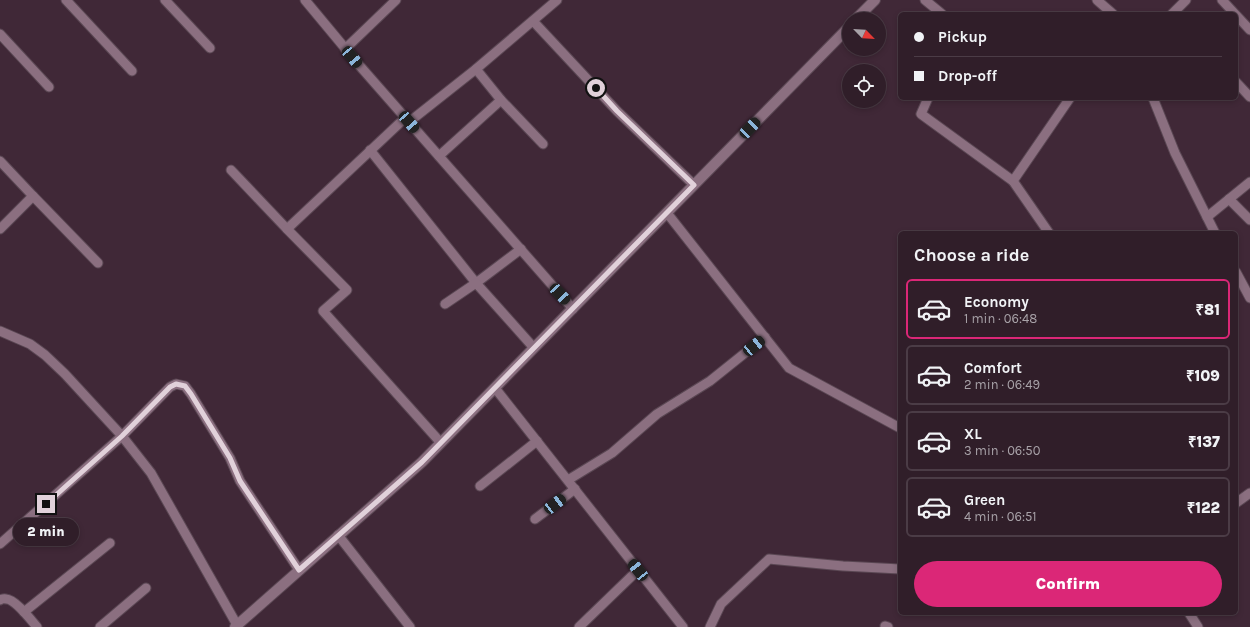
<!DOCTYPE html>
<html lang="en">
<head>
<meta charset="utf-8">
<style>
	body { margin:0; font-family:Karla,sans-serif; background:#382731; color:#f1f3f6; height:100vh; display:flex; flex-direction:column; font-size:15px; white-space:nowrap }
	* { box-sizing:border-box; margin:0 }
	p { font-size:13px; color:#a8a2a8 }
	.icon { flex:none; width:22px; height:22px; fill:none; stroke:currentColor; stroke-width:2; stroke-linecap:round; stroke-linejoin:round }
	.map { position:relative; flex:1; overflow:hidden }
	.drawer { position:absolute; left:898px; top:231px; width:340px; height:384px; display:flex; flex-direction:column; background:#301e29; border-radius:6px; box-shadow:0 2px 6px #0003,0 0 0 1px #4b3c46 }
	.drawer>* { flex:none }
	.top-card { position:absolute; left:898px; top:12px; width:340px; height:88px; border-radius:6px; box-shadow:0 2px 6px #0003,0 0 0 1px #4b3c46; display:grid; align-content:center; height:88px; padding:0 16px; background:#301e29 }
	.needle { width:26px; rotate:115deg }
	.fabs { position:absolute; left:842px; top:12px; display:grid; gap:8px }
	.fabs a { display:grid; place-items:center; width:44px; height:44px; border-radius:50%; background:#301e29; box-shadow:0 2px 6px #0003,0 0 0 1px #4b3c46; font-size:20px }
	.end { position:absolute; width:18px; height:18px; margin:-9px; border:5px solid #e1d1da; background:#111; box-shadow:0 0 0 2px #111 }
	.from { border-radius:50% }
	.bubble { position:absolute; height:28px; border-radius:14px; background:#301e29; box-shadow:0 2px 6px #0003,0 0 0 1px #4b3c46; font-size:13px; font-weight:800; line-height:28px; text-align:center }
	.car { position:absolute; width:12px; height:24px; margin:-12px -6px; border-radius:5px; box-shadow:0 0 3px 1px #0007; background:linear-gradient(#222 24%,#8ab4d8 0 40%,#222 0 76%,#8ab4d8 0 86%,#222 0) }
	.top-card b { display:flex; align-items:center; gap:14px; height:38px; font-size:15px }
	.top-card b+b { border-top:1px solid #4b3c46 }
	.top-card i { width:10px; height:10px; background:#f1f3f6 }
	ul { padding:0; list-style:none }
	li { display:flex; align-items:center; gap:12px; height:60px; margin:0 8px 6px; padding:0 8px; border:2px solid #4b3c46; border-radius:6px }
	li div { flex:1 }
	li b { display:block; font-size:15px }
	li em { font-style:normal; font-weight:800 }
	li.on { border-color:#db2777 }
	li>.icon { width:36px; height:36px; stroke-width:1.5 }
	h2 { padding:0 16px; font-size:18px; line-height:48px }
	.action { display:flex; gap:8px; margin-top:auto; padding:8px 16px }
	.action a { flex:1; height:46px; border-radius:24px; background:#db2777; color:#fff; font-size:16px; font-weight:800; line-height:46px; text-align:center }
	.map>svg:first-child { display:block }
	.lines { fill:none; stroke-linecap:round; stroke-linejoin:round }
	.street-casing { stroke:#5a4753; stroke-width:11 }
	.secondary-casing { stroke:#5a4753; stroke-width:12 }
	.street { stroke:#8b6f80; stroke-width:9 }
	.secondary { stroke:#8b6f80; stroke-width:10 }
	.route { stroke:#e1d1da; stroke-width:5 }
</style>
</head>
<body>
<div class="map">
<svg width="1250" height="627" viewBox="0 0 1250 627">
	<rect width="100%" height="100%" fill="#402837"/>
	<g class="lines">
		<!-- street casing -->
		<g class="street-casing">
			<g id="street">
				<polyline points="66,0 132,71"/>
				<polyline points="165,0 210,48"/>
				<polyline points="305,0 359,65 573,309"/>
				<polyline points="925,0 942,14"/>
				<polyline points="1097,0 1113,14"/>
				<polyline points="1222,0 1235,14"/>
				<polyline points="1172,14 1186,0"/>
				<polyline points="1236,15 1250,30"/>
				<polyline points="533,21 617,111 694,185"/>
				<polyline points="0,34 49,87"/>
				<polyline points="345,49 396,0"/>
				<polyline points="476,69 501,100 543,144"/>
				<polyline points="1236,82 1250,97"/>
				<polyline points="928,98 921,114 1013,181"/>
				<polyline points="1153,98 1175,153 1215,233"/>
				<polyline points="409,122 476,69 557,0"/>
				<polyline points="370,150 476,283 521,249"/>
				<polyline points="439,156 501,100"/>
				<polyline points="0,161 33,196 0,229"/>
				<polyline points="231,170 287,229 405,118"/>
				<polyline points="33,196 98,263"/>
				<polyline points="1229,199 1250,220"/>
				<polyline points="667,213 789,368 900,428"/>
				<polyline points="1207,217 1250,182"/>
				<polyline points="287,229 347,290 323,311 441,443"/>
				<polyline points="1049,233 1013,181 1070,98"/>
				<polyline points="1236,272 1250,298"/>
				<polyline points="445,304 476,283 534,348"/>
				<polyline points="0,331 30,344 45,355 65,374 122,436 151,473 237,625"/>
				<polyline points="495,388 683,627"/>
				<polyline points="568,480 612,453 657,414 710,381 765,337"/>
				<polyline points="480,486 537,441"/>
				<polyline points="1236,503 1250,493"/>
				<polyline points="535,519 575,489"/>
				<polyline points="338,535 410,627"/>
				<polyline points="0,544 122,436 170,387 176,384 185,386 191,394 230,458 240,481 299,570"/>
				<path d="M0 600C2 599 4 598 6 599 15 599 31 620 37 627"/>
				<polyline points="24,612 110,543"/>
				<polyline points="1189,613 1198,627"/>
				<polyline points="885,626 888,627"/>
				<polyline points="100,627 146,588"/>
				<polyline points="579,627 638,570"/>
				<polyline points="710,627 721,604 769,559 843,566 900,569"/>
			</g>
		</g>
		<!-- secondary casing -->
		<g class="secondary-casing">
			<g id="secondary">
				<polyline points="856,19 875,0"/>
				<polyline points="235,627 422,462 849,27"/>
			</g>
		</g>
		<!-- street -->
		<use href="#street" class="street"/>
		<!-- secondary -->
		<use href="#secondary" class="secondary"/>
	</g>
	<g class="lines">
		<!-- route -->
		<polyline class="route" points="46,504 122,436 170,387 176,384 185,386 191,394 230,458 240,481 299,570 422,462 694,185 617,111 596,88"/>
	</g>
</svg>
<div class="fabs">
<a><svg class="needle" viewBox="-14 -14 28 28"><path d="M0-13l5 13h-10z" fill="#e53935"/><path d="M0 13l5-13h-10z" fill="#a8a2a8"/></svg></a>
<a><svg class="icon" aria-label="locate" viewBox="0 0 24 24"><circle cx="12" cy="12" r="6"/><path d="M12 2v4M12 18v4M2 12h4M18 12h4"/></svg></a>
</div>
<i class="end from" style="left:596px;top:88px"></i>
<i class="end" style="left:46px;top:504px"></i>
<div class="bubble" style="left:13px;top:518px;width:66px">2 min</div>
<i class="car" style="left:352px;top:57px;rotate:140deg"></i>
<i class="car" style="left:409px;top:122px;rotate:139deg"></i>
<i class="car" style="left:750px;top:128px;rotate:44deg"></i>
<i class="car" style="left:560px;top:294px;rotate:137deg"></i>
<i class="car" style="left:754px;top:346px;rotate:51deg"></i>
<i class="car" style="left:555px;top:504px;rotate:53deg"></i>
<i class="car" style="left:638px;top:570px;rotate:322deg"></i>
<div class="top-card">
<b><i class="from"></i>Pickup</b>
<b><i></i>Drop-off</b>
</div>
<section class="drawer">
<h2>Choose a ride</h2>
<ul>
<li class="on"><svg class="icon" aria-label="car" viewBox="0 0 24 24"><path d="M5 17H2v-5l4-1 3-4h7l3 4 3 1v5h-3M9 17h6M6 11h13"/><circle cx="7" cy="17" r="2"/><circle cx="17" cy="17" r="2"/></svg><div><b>Economy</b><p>1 min · 06:48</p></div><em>₹81</em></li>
<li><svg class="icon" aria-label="car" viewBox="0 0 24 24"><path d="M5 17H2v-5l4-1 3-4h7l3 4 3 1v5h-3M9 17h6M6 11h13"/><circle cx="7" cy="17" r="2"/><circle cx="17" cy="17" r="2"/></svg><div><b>Comfort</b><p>2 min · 06:49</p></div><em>₹109</em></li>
<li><svg class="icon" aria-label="car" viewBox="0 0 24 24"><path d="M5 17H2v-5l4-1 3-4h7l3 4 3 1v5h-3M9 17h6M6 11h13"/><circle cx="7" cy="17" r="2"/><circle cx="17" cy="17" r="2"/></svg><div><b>XL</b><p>3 min · 06:50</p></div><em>₹137</em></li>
<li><svg class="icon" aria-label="car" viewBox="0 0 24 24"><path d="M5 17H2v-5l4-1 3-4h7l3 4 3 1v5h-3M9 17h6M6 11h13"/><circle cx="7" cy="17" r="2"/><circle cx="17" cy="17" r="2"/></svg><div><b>Green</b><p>4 min · 06:51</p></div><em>₹122</em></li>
</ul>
<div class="action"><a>Confirm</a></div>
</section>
</div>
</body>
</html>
